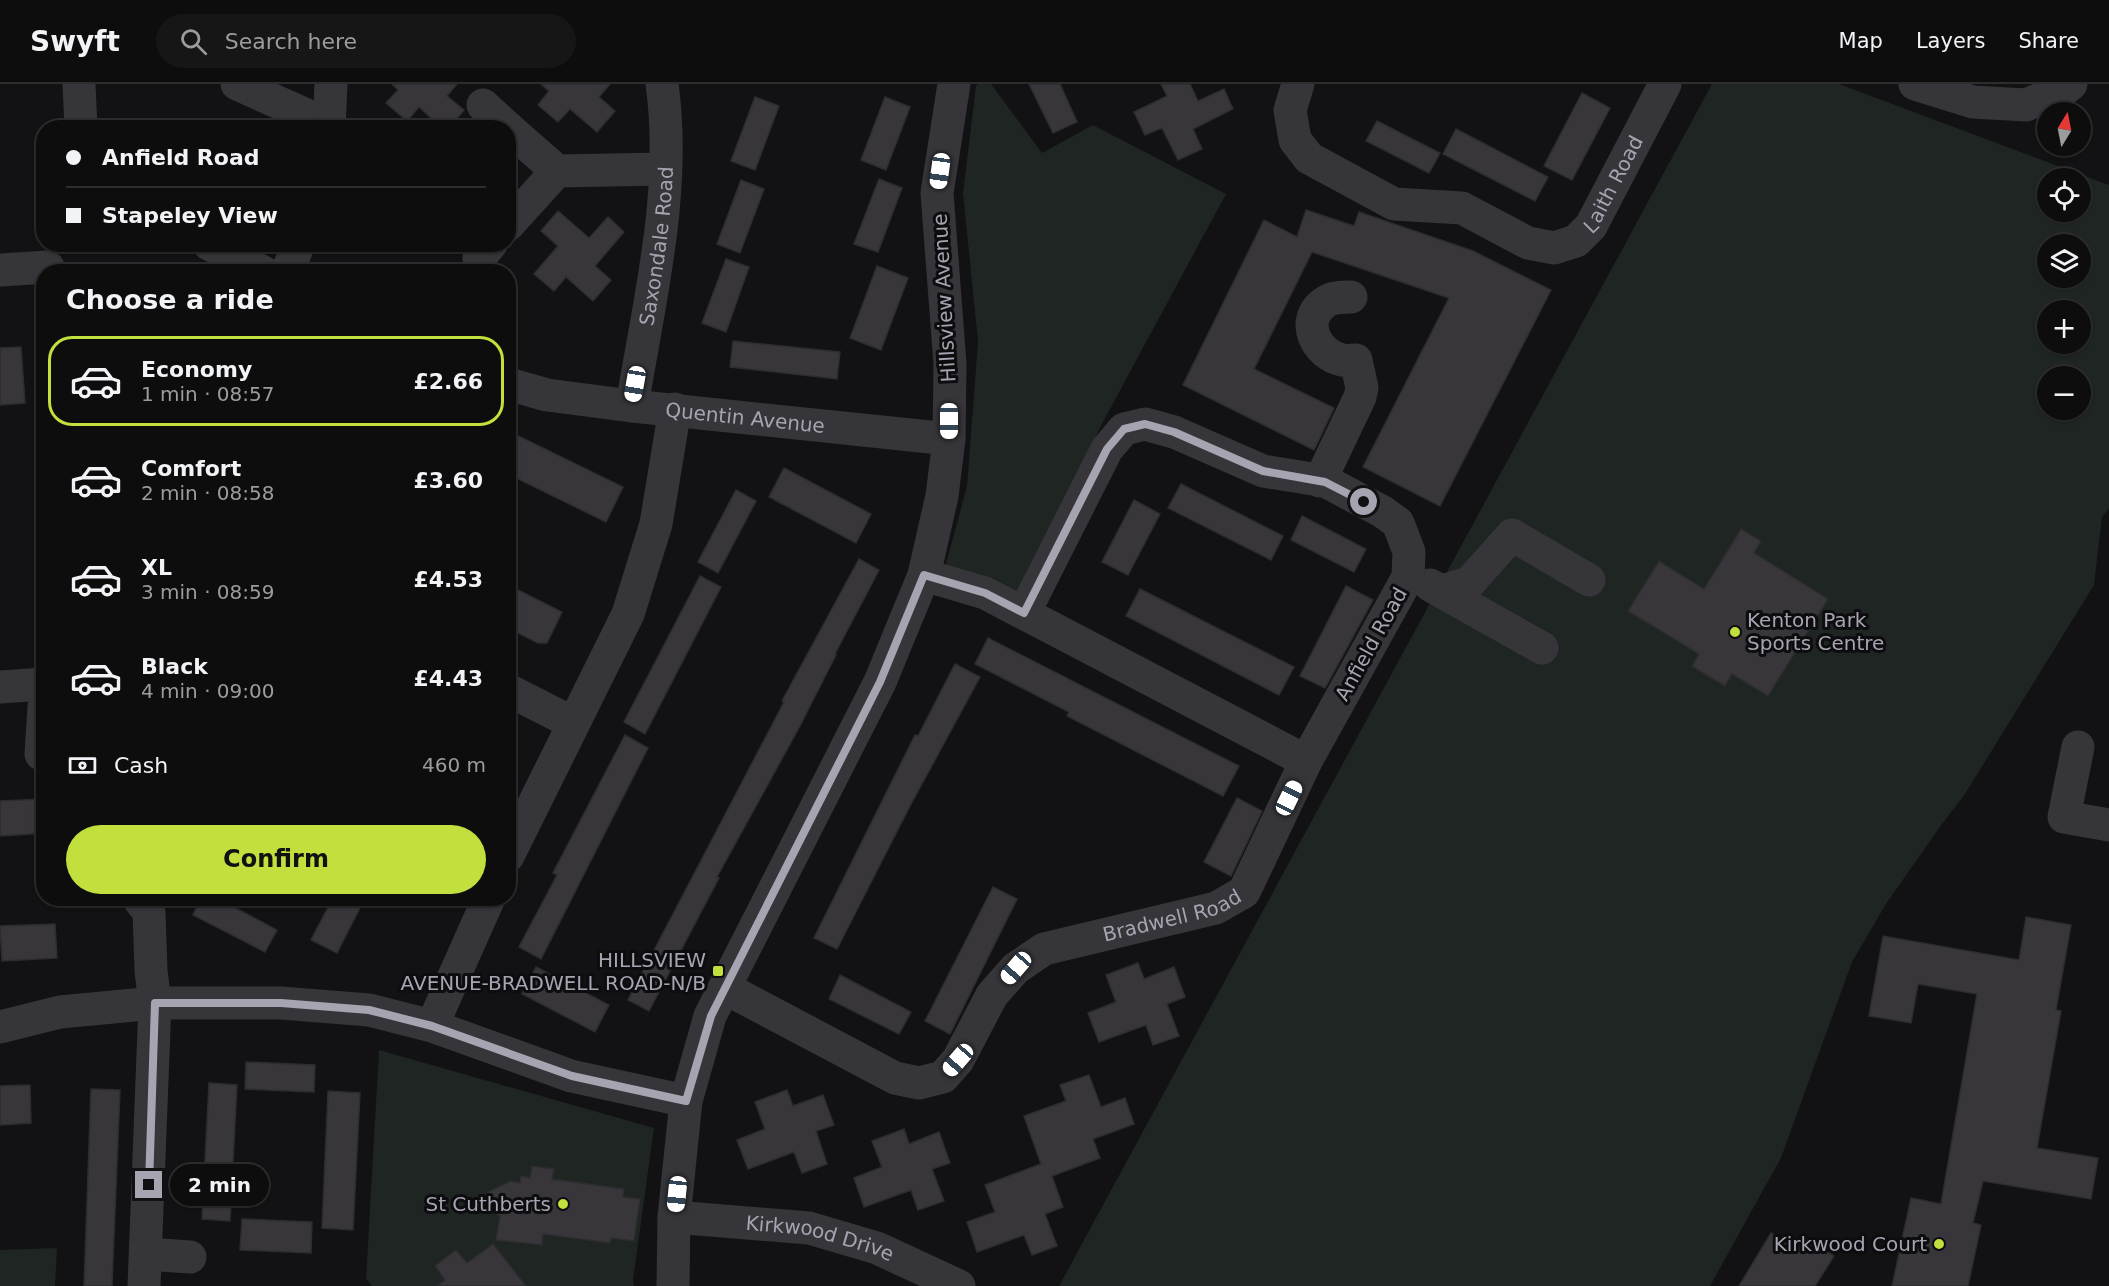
<!DOCTYPE html>
<html lang="en">
<head>
<meta charset="utf-8">
<style>
	body { margin:0; font-family:"DejaVu Sans",sans-serif; background:#171617; color:#f1f3f6; height:100vh; display:flex; flex-direction:column; font-size:22px; white-space:nowrap }
	* { box-sizing:border-box; margin:0 }
	p { font-size:20px; color:#9b9c9e }
	.icon { flex:none; width:33px; height:33px; fill:none; stroke:currentColor; stroke-width:2; stroke-linecap:round; stroke-linejoin:round }
	.map { position:relative; flex:1; overflow:hidden }
	.panel { position:absolute; left:36px; top:180px; width:480px; height:642px; display:flex; flex-direction:column; background:#0e0d0e; border-radius:24px; box-shadow:0 2px 4px #0004,0 0 0 2px #2e2d2e }
	.panel>* { flex:none }
	.hud { position:absolute; left:36px; top:36px; width:480px; height:132px; border-radius:24px; box-shadow:0 2px 4px #0004,0 0 0 2px #2e2d2e; display:grid; align-content:center; height:132px; padding:0 30px; background:#0e0d0e }
	.needle { width:39px; rotate:10deg }
	.controls { position:absolute; left:2037px; top:18px; display:grid; gap:12px }
	.controls a { display:grid; place-items:center; width:54px; height:54px; border-radius:50%; background:#0e0d0e; box-shadow:0 2px 4px #0004,0 0 0 2px #2e2d2e; font-size:30px }
	.end { position:absolute; width:27px; height:27px; margin:-14px; border:8px solid #a7a4b2; background:#111; box-shadow:0 0 0 3px #111 }
	.from { border-radius:50% }
	.bubble { position:absolute; height:42px; border-radius:21px; background:#0e0d0e; box-shadow:0 2px 4px #0004,0 0 0 2px #2e2d2e; font-size:20px; font-weight:800; line-height:42px; text-align:center }
	.car { position:absolute; width:18px; height:36px; margin:-18px -9px; border-radius:8px; box-shadow:0 0 4px 2px #0007; background:linear-gradient(#fff 24%,#345 0 40%,#fff 0 76%,#345 0 86%,#fff 0) }
	.hud b { display:flex; align-items:center; gap:21px; height:57px; font-size:22px }
	.hud b+b { border-top:2px solid #2e2d2e }
	.hud i { width:15px; height:15px; background:#f1f3f6 }
	ul { padding:0; list-style:none }
	li { display:flex; align-items:center; gap:18px; height:90px; margin:0 12px 9px; padding:0 18px; border:3px solid transparent; border-radius:24px }
	li div { flex:1 }
	li b { display:block; font-size:22px }
	li em { font-style:normal; font-weight:800 }
	li.current { border-color:#c1df3d }
	li>.icon { width:54px; height:54px; stroke-width:1.5 }
	h2 { padding:0 30px; font-size:27px; line-height:72px }
	.pay { display:flex; align-items:center; gap:15px; height:66px; padding:0 30px; font-size:22px }
	.pay p { margin-inline-start:auto }
	.action { display:flex; gap:12px; margin-top:auto; padding:12px 30px }
	.action a { flex:1; height:69px; border-radius:36px; background:#c1df3d; color:#111; font-size:24px; font-weight:800; line-height:69px; text-align:center }
	header { display:flex; align-items:center; gap:36px; box-sizing:border-box; height:84px; padding:0 30px; background:#0e0d0e; border-bottom:2px solid #2e2d2e }
	header strong { font-size:28px }
	nav { display:flex; gap:33px; margin-inline-start:auto; font-size:21px }
	.search { width:420px; height:54px; background:#171617; display:flex; align-items:center; gap:15px; box-sizing:border-box; padding:0 21px; border-radius:33px; color:#9b9c9e; font-size:22px }
	.map>svg:first-child { display:block }
	.green { fill:#1e2522; fill-rule:evenodd }
	.building { fill:#38363a; stroke:#2d2c2e; stroke-width:1.5 }
	.lines { fill:none; stroke-linecap:round; stroke-linejoin:round }
	.minor { stroke:#363539; stroke-width:33 }
	.route { stroke:#a7a4b2; stroke-width:8 }
	.poi-dot { fill:#c1df3d; stroke:#0d0c0e; stroke-width:2 }
	.labels { text-anchor:middle; dominant-baseline:central; stroke-width:6; stroke-linejoin:round; paint-order:stroke }
	.street-label { font-size:20px; fill:#a7a4b2; stroke:#0d0c0e }
	.poi-label { font-size:20px; fill:#a7a4b2; stroke:#0d0c0e; text-anchor:end }
</style>
</head>
<body>
<header>
<strong>Swyft</strong>
<div class="search"><svg class="icon" aria-label="search" viewBox="0 0 24 24"><circle cx="10" cy="10" r="6"/><path d="M15 15l6 6"/></svg>Search here</div>
<nav><a>Map</a><a>Layers</a><a>Share</a></nav>
</header>
<div class="map">
<svg width="2109" height="1202" viewBox="0 0 2109 1202">
	<rect width="100%" height="100%" fill="#121113"/>
	<!-- green -->
	<g class="green">
		<polygon points="978,0 991,0 1042,69 1093,41 1226,110 1103,338 1018,509 946,480 967,402 978,258 963,109 976,2"/>
		<path d="M1712 0H1839L2109 101V425L2102 433 2094 501 1965 710 1942 740 1886 820 1852 878 1781 1074 1710 1202H1059ZM2048 94H2080V128H2048ZM2048 160H2080V194H2048ZM2048 226H2080V260H2048ZM2048 292H2080V326H2048Z"/>
		<polygon points="379,966 654,1044 633,1196 634,1202 372,1202 366,1195"/>
		<polygon points="57,1164 55,1202 0,1202 0,1166"/>
	</g>
	<!-- building -->
	<g class="building">
		<polygon points="392,0 457,0 447,12 464,26 449,44 442,44 419,23 407,37 386,19 398,6"/>
		<polygon points="541,0 610,0 599,13 615,27 597,48 570,25 558,38 538,21 549,7"/>
		<polygon points="1029,0 1060,0 1077,38 1053,49"/>
		<polygon points="1161,0 1190,0 1198,17 1224,5 1233,25 1193,45 1202,65 1178,76 1162,44 1145,51 1134,28 1167,12"/>
		<polygon points="1582,9 1610,24 1572,96 1544,82"/>
		<polygon points="755,13 779,22 755,86 731,77"/>
		<polygon points="885,13 910,23 886,86 861,76"/>
		<polygon points="1377,37 1440,69 1429,89 1366,57"/>
		<polygon points="1456,45 1548,93 1535,117 1443,70"/>
		<polygon points="879,95 902,104 878,168 854,160"/>
		<polygon points="741,96 764,105 740,169 717,160"/>
		<polygon points="1306,126 1354,142 1359,128 1473,167 1551,206 1440,422 1363,383 1449,214 1312,168 1254,285 1334,324 1314,366 1183,301 1264,136 1297,153"/>
		<polygon points="558,127 589,154 608,133 624,148 595,182 611,196 593,217 566,193 554,207 534,190 558,162 541,147"/>
		<polygon points="726,175 749,183 726,248 702,239"/>
		<polygon points="877,182 908,194 881,266 850,254"/>
		<polygon points="733,257 840,268 837,295 730,283"/>
		<polygon points="21,263 25,319 0,321 0,264"/>
		<polygon points="508,347 623,403 606,438 508,390"/>
		<polygon points="784,384 871,430 856,459 769,413"/>
		<polygon points="1181,400 1283,452 1271,476 1168,424"/>
		<polygon points="736,406 756,417 718,489 698,478"/>
		<polygon points="1134,416 1160,430 1128,491 1102,478"/>
		<polygon points="1302,432 1366,465 1354,488 1291,456"/>
		<polygon points="1741,445 1761,457 1754,469 1828,515 1768,612 1732,590 1725,602 1703,589 1692,582 1699,570 1628,527 1659,477 1704,505"/>
		<polygon points="859,475 879,486 835,570 836,571 800,642 717,793 719,794 649,927 628,916 784,618 782,617"/>
		<polygon points="700,492 721,503 645,650 624,638"/>
		<polygon points="508,501 562,528 547,559 538,559 508,544"/>
		<polygon points="1346,502 1373,516 1325,604 1300,592"/>
		<polygon points="1140,505 1294,583 1279,611 1126,532"/>
		<polygon points="988,554 1239,682 1223,712 1067,632 1069,628 975,580"/>
		<polygon points="955,580 980,593 910,722 837,865 814,854 915,651 918,652"/>
		<polygon points="625,651 648,664 541,875 519,863 557,791 553,789"/>
		<polygon points="1237,714 1262,727 1231,792 1204,778"/>
		<polygon points="44,715 44,749 0,752 0,717"/>
		<polygon points="993,803 1017,815 950,950 925,937"/>
		<polygon points="201,814 217,814 277,846 265,868 193,831"/>
		<polygon points="333,814 365,814 337,869 311,856"/>
		<polygon points="2026,833 2071,841 2056,926 2061,927 2037,1064 2098,1074 2091,1115 1983,1097 1973,1139 1981,1141 1968,1202 1892,1202 1911,1114 1941,1120 1977,910 1918,900 1911,939 1869,932 1883,852 2019,876"/>
		<polygon points="55,840 57,874 2,877 0,842"/>
		<polygon points="1138,879 1144,895 1174,883 1185,913 1167,920 1179,952 1153,961 1146,941 1099,958 1088,929 1116,918 1106,891"/>
		<polygon points="536,883 609,921 595,948 522,910"/>
		<polygon points="840,891 911,928 899,950 829,915"/>
		<polygon points="246,978 315,981 314,1008 245,1005"/>
		<polygon points="1089,991 1101,1023 1125,1014 1134,1040 1093,1055 1100,1074 1052,1092 1063,1123 1045,1130 1057,1162 1032,1171 1024,1151 977,1168 967,1138 995,1128 985,1101 1041,1080 1024,1032 1066,1017 1060,1001"/>
		<polygon points="209,999 237,1001 230,1137 202,1135"/>
		<polygon points="30,1001 31,1039 0,1041 0,1002"/>
		<polygon points="91,1005 120,1006 112,1202 84,1202"/>
		<polygon points="787,1006 793,1022 823,1011 834,1041 816,1047 827,1080 802,1089 794,1068 748,1085 737,1056 765,1045 755,1018"/>
		<polygon points="328,1007 360,1009 353,1146 322,1144"/>
		<polygon points="904,1045 909,1060 939,1048 950,1079 932,1085 944,1117 918,1126 911,1106 864,1123 854,1094 882,1083 872,1057"/>
		<polygon points="532,1082 554,1085 552,1095 624,1105 623,1113 640,1115 634,1157 611,1154 610,1159 543,1150 542,1161 496,1156 500,1132 486,1124 486,1115 488,1108 511,1097 520,1099 521,1092 530,1094"/>
		<polygon points="242,1135 312,1138 311,1169 240,1166"/>
		<polygon points="1771,1149 1795,1164 1802,1152 1834,1172 1815,1202 1739,1202"/>
		<polygon points="493,1160 526,1202 437,1202 445,1196 435,1182 456,1166 467,1179"/>
	</g>
	<g class="lines">
		<!-- minor -->
		<g class="minor">
			<polyline points="79,0 81,44"/>
			<polyline points="237,0 329,41"/>
			<path id="s1" d="M1298 0 1290 26 1295 56 1309 74 1394 120 1462 124 1528 159 1554 164 1576 157 1591 142 1665 0"/>
			<polyline points="1915,0 1973,18 2026,21 2066,4 2071,0"/>
			<polyline points="483,21 508,44"/>
			<polyline points="329,44 331,0"/>
			<polyline points="508,44 557,87"/>
			<polyline points="508,141 557,87 665,85"/>
			<polyline points="209,160 263,188"/>
			<polyline points="479,174 491,160"/>
			<polyline points="0,186 48,183"/>
			<polyline points="287,188 299,160"/>
			<path id="s2" d="M508 300 547 311 632 322 949 355"/>
			<path id="s3" d="M632 322C649 217 677 107 662 0"/>
			<path d="M1320 397 1360 313 1362 304 1356 276C1352 276 1346 277 1342 276 1317 271 1299 237 1324 219 1331 213 1342 213 1351 213"/>
			<polyline points="1430,501 1542,564"/>
			<polyline points="1442,507 1469,499 1512,451 1589,496"/>
			<polyline points="1024,529 1107,365 1124,345 1145,340 1174,348 1263,387 1325,397 1383,428 1398,439 1409,468 1408,493 1306,677"/>
			<polyline points="0,603 44,600"/>
			<polyline points="508,606 573,639"/>
			<polyline points="2078,663 2064,733 2109,741"/>
			<polyline points="41,670 44,623"/>
			<polyline points="508,772 628,530 656,440 675,325"/>
			<polyline points="138,814 149,828 151,887 155,919 144,1202"/>
			<path id="s4" d="M725 904 895 994 919 999 943 993 958 976 992 911 1016 884 1044 865 1216 824 1244 808 1306 677 985 509 924 491"/>
			<polyline points="432,942 489,814"/>
			<polyline points="0,943 60,928 155,919 281,919 369,926 432,942 571,992 686,1017"/>
			<path id="s5" d="M674 1133 809 1144 877 1164 959 1202"/>
			<polyline points="146,1170 190,1173"/>
			<polyline points="673,1202 674,1133 686,1017 710,932 880,598 924,491 942,412 949,355 950,280 937,109 954,0"/>
		</g>
	</g>
	<g class="lines">
		<!-- route -->
		<polyline class="route" points="149,1101 155,919 281,919 369,926 432,942 572,992 686,1017 711,932 880,598 924,491 985,509 1024,529 1107,365 1124,345 1145,340 1174,348 1263,387 1325,398 1364,418"/>
	</g>
	<!-- markers -->
	<g class="poi-dot">
		<circle cx="1735" cy="548" r="6"/>
		<rect x="712" y="881" width="12" height="12" rx="3"/>
		<circle cx="563" cy="1120" r="6"/>
		<circle cx="1939" cy="1160" r="6"/>
	</g>
	<g class="labels">
		<!-- street labels -->
		<g class="street-label">
			<text stroke="none"><textPath href="#s1" startOffset="438">Laith Road</textPath></text>
			<text stroke="none"><textPath href="#s3" startOffset="162">Saxondale Road</textPath></text>
			<text transform="translate(944 214) rotate(-93)">Hillsview Avenue</text>
			<text stroke="none"><textPath href="#s2" startOffset="240">Quentin Avenue</textPath></text>
			<text transform="translate(1371 560) rotate(-61)">Anfield Road</text>
			<text stroke="none"><textPath href="#s4" startOffset="540">Bradwell Road</textPath></text>
			<text stroke="none"><textPath href="#s5" startOffset="148">Kirkwood Drive</textPath></text>
		</g>
		<!-- poi labels -->
		<g class="poi-label">
			<text x="1747" y="536" text-anchor="start">Kenton Park<tspan x="1747" dy="23">Sports Centre</tspan></text>
			<text x="706" y="876">HILLSVIEW<tspan x="706" dy="23">AVENUE-BRADWELL ROAD-N/B</tspan></text>
			<text x="551" y="1120">St Cuthberts</text>
			<text x="1927" y="1160">Kirkwood Court</text>
		</g>
	</g>
</svg>
<div class="controls">
<a><svg class="needle" viewBox="-14 -14 28 28"><path d="M0-13l5 13h-10z" fill="#e53935"/><path d="M0 13l5-13h-10z" fill="#9b9c9e"/></svg></a>
<a><svg class="icon" aria-label="locate" viewBox="0 0 24 24"><circle cx="12" cy="12" r="6"/><path d="M12 2v4M12 18v4M2 12h4M18 12h4"/></svg></a>
<a><svg class="icon" aria-label="layers" viewBox="0 0 24 24"><path d="M12 4l9 5-9 5-9-5zM3 14l9 5 9-5"/></svg></a>
<a>+</a>
<a>−</a>
</div>
<i class="end from" style="left:1364px;top:418px"></i>
<i class="end" style="left:149px;top:1101px"></i>
<div class="bubble" style="left:170px;top:1080px;width:99px">2 min</div>
<i class="car" style="left:940px;top:87px;rotate:188deg"></i>
<i class="car" style="left:635px;top:300px;rotate:190deg"></i>
<i class="car" style="left:949px;top:337px;rotate:180deg"></i>
<i class="car" style="left:1289px;top:714px;rotate:26deg"></i>
<i class="car" style="left:1016px;top:884px;rotate:221deg"></i>
<i class="car" style="left:958px;top:976px;rotate:221deg"></i>
<i class="car" style="left:677px;top:1110px;rotate:186deg"></i>
<div class="hud">
<b><i class="from"></i>Anfield Road</b>
<b><i></i>Stapeley View</b>
</div>
<section class="panel">
<h2>Choose a ride</h2>
<ul>
<li class="current"><svg class="icon" aria-label="car" viewBox="0 0 24 24"><path d="M5 17H2v-5l4-1 3-4h7l3 4 3 1v5h-3M9 17h6M6 11h13"/><circle cx="7" cy="17" r="2"/><circle cx="17" cy="17" r="2"/></svg><div><b>Economy</b><p>1 min · 08:57</p></div><em>£2.66</em></li>
<li><svg class="icon" aria-label="car" viewBox="0 0 24 24"><path d="M5 17H2v-5l4-1 3-4h7l3 4 3 1v5h-3M9 17h6M6 11h13"/><circle cx="7" cy="17" r="2"/><circle cx="17" cy="17" r="2"/></svg><div><b>Comfort</b><p>2 min · 08:58</p></div><em>£3.60</em></li>
<li><svg class="icon" aria-label="car" viewBox="0 0 24 24"><path d="M5 17H2v-5l4-1 3-4h7l3 4 3 1v5h-3M9 17h6M6 11h13"/><circle cx="7" cy="17" r="2"/><circle cx="17" cy="17" r="2"/></svg><div><b>XL</b><p>3 min · 08:59</p></div><em>£4.53</em></li>
<li><svg class="icon" aria-label="car" viewBox="0 0 24 24"><path d="M5 17H2v-5l4-1 3-4h7l3 4 3 1v5h-3M9 17h6M6 11h13"/><circle cx="7" cy="17" r="2"/><circle cx="17" cy="17" r="2"/></svg><div><b>Black</b><p>4 min · 09:00</p></div><em>£4.43</em></li>
</ul>
<div class="pay"><svg class="icon" aria-label="cash" viewBox="0 0 24 24"><path d="M3 7h18v10H3z"/><circle cx="12" cy="12" r="2"/></svg>Cash<p>460 m</p></div>
<div class="action"><a>Confirm</a></div>
</section>
</div>
</body>
</html>
